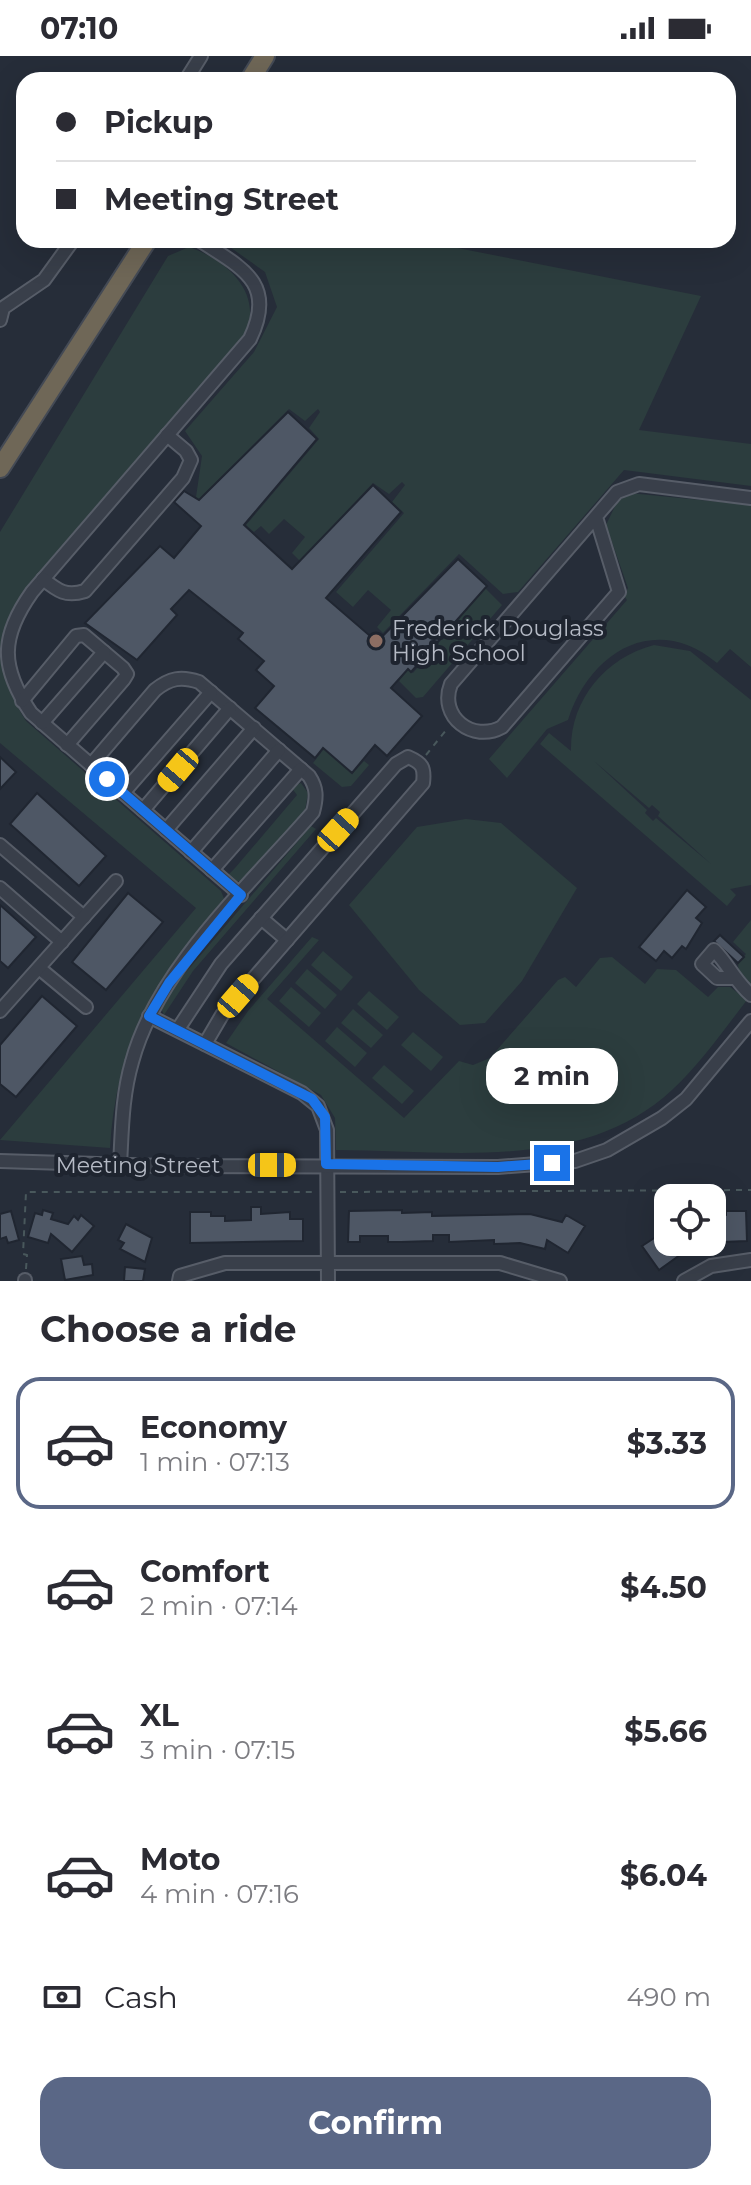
<!DOCTYPE html>
<html lang="en">
<head>
<meta charset="utf-8">
<style>
	body { margin:0; font-family:Montserrat,sans-serif; background:#f2f2f3; color:#2b2b33; height:100vh; display:flex; flex-direction:column; font-size:30px; white-space:nowrap }
	* { box-sizing:border-box; margin:0 }
	p { font-size:26px; color:#7c7c81 }
	.icon { flex:none; width:44px; height:44px; fill:none; stroke:currentColor; stroke-width:2; stroke-linecap:round; stroke-linejoin:round }
	.map { position:relative; height:1225px; overflow:hidden }
	.drawer { display:flex; flex-direction:column; background:#fff; flex:1 }
	.drawer>* { flex:none }
	.hud { position:absolute; left:16px; top:16px; width:720px; height:176px; border-radius:24px; box-shadow:0 8px 32px #0002; display:grid; align-content:center; height:176px; padding:0 40px; background:#fff }
	.fabs { position:absolute; left:654px; top:1128px; display:grid; gap:16px }
	.fabs a { display:grid; place-items:center; width:72px; height:72px; border-radius:16px; background:#fff; box-shadow:0 8px 32px #0002; font-size:40px }
	.end { position:absolute; width:36px; height:36px; margin:-18px; border:10px solid #1a73e8; background:#fff; box-shadow:0 0 0 4px #fff }
	.from { border-radius:50% }
	.bubble { position:absolute; height:56px; border-radius:24px; background:#fff; box-shadow:0 8px 32px #0002; font-size:26px; font-weight:700; line-height:56px; text-align:center }
	.car { position:absolute; width:24px; height:48px; margin:-24px -12px; border-radius:10px; box-shadow:0 0 6px 2px #0007; background:linear-gradient(#f5c518 24%,#345 0 40%,#f5c518 0 76%,#345 0 86%,#f5c518 0) }
	.hud b { display:flex; align-items:center; gap:28px; height:76px; font-size:30px }
	.hud b+b { border-top:2px solid #e1e1e2 }
	.hud i { width:20px; height:20px; background:#2b2b33 }
	ul { padding:0; list-style:none }
	li { display:flex; align-items:center; gap:24px; height:132px; margin:0 16px 12px; padding:0 24px; border:4px solid transparent; border-radius:24px }
	li div { flex:1 }
	li b { display:block; font-size:30px }
	li em { font-style:normal; font-weight:700 }
	li.current { border-color:#5a6786 }
	li>.icon { width:72px; height:72px; stroke-width:1.5 }
	h2 { padding:0 40px; font-size:36px; line-height:96px }
	.pay { display:flex; align-items:center; gap:20px; height:88px; padding:0 40px; font-size:30px }
	.pay p { margin-inline-start:auto }
	.action { display:flex; gap:16px; margin-top:auto; padding:16px 40px }
	.action a { flex:1; height:92px; border-radius:24px; background:#5a6786; color:#fff; font-size:32px; font-weight:700; line-height:92px; text-align:center }
	.status { display:flex; justify-content:space-between; align-items:center; height:56px; padding:0 40px; background:#fff; direction:ltr }
	.status svg { height:22px; fill:currentColor }
	.map>svg:first-child { display:block }
	.green { fill:#2c3d3e; fill-rule:evenodd }
	.building { fill:#4e5765; stroke:#202631; stroke-width:2 }
	.lines { fill:none; stroke-linecap:round; stroke-linejoin:round }
	.minor-casing { stroke:#575d68; stroke-width:16 }
	.highway-casing { stroke:#444a55; stroke-width:22 }
	.path { stroke:#49585c; stroke-width:2; stroke-dasharray:6 6; stroke-linecap:butt }
	.minor { stroke:#393f4a; stroke-width:12 }
	.highway { stroke:#6f6757; stroke-width:18 }
	.route { stroke:#1a73e8; stroke-width:10 }
	.education-dot { fill:#8d6e63; stroke:#1e242f; stroke-width:3 }
	.labels { text-anchor:middle; dominant-baseline:central; stroke-width:8; stroke-linejoin:round; paint-order:stroke }
	.poi-label { font-size:22px; fill:#b5bac5; stroke:#1e242f; text-anchor:start }
	.street-label { font-size:22px; fill:#b5bac5; stroke:#1e242f }
</style>
</head>
<body>
<div class="status"><b>07:10</b><svg viewBox="0 0 49 12"><path d="M0 12V9h3v3zM5 12V6h3v6zM10 12V3h3v9zM15 12V0h3v12zM26 1h20v11H26zM47 4h2v5h-2z"/></svg></div>
<div class="map">
<svg width="751" height="1225" viewBox="0 0 751 1225">
	<rect width="100%" height="100%" fill="#262d39"/>
	<!-- green -->
	<g class="green">
		<polygon points="220,184 417,184 701,240 639,374 751,388 751,430 624,414 518,536 503,538 459,498 383,577 377,571 391,554 368,534 353,551 336,536 404,457 392,446 405,429 402,426 389,438 373,427 300,505 292,497 305,481 284,463 269,478 261,470 254,476 246,469 319,383 309,372 320,356 318,353 305,365 289,353 199,443 196,441 202,400 185,375 254,296 277,251 265,216"/>
		<path d="M189 191C227 204 264 237 245 280L23 538C0 579 0 626 26 665L221 835 225 845C218 865 192 885 178 903 135 959 114 1021 110 1092L0 1084 196 852 0 687V476L168 200Z"/>
		<path d="M629 437 751 449V611L730 593 717 607C656 556 590 595 568 664L547 673 507 722 489 703 627 544 624 540 628 532 606 469 617 446Z"/>
		<polygon points="485,532 502,549 423,641 416,642 399,625 408,614 413,617"/>
		<path d="M654 589 690 595 751 644V829L730 833 736 839 727 850 540 688 549 677 571 695C570 644 605 602 654 589ZM594 705 649 752 652 749 660 756 658 760 711 808 656 762 653 765 645 757 647 754Z"/>
		<polygon points="324,693 353,717 364,705 369,709 351,730 342,731 313,707"/>
		<polygon points="301,727 308,737 305,755 243,825 232,825 223,817 229,818 235,812 297,739 291,731"/>
		<polygon points="466,763 501,767 577,832 522,925 485,967 460,969 419,934 349,849 417,771"/>
		<polygon points="311,770 316,773 193,915 164,959 161,952 181,922"/>
		<polygon points="751,864 751,932 739,920 738,907 746,898 733,886"/>
		<path d="M312 881 319 884 267 943 404 1062 459 1005 473 1009 490 1002 558 924 565 921 576 931 600 902 612 901 645 928 657 913 676 914 708 941 718 931H730L747 944C723 975 700 1008 672 1034 583 1117 448 1094 336 1094L335 1062 321 1039 226 987 248 955Z"/>
		<polygon points="323,895 353,921 341,935 311,909"/>
		<polygon points="307,913 337,939 325,953 295,927"/>
		<polygon points="291,931 321,957 309,971 279,945"/>
		<polygon points="369,935 399,961 387,974 357,948"/>
		<polygon points="353,953 383,979 371,992 341,967"/>
		<polygon points="337,971 367,997 355,1011 325,985"/>
		<polygon points="413,976 443,1001 431,1015 401,989"/>
		<polygon points="384,1009 414,1035 402,1048 372,1022"/>
	</g>
	<!-- building -->
	<g class="building">
		<polygon points="288,356 317,383 244,469 292,513 373,429 401,456 326,542 377,586 458,503 487,530 411,616 408,613 391,632 422,660 387,700 375,689 352,717 323,692 315,702 255,652 274,630 256,614 264,605 238,583 243,577 189,534 171,553 177,559 137,604 85,567 160,490 174,502 201,470 174,446 184,435 199,444"/>
		<polygon points="0,701 16,716 0,733"/>
		<polygon points="37,737 106,800 79,830 10,768"/>
		<polygon points="687,834 706,851 696,862 702,867 686,893 682,890 672,902 664,895 656,905 639,891"/>
		<polygon points="128,837 163,866 106,934 72,906"/>
		<polygon points="0,849 36,881 8,912 0,905"/>
		<polygon points="720,879 744,901 738,907 714,885"/>
		<polygon points="42,940 77,970 16,1041 0,1028 0,989"/>
		<polygon points="251,1151 261,1151 261,1158 290,1156 290,1163 303,1163 303,1185 190,1187 190,1156 211,1156 211,1160 225,1160 225,1165 251,1164"/>
		<polygon points="43,1154 53,1157 51,1163 68,1168 74,1160 78,1164 81,1159 94,1170 72,1196 51,1178 48,1187 28,1181 35,1157 42,1159"/>
		<polygon points="402,1154 402,1157 432,1156 432,1160 530,1158 562,1166 566,1159 585,1170 568,1197 547,1184 545,1193 520,1187 494,1188 494,1184 449,1186 449,1179 433,1179 433,1185 401,1186 388,1186 388,1180 360,1180 360,1186 348,1186 349,1155"/>
		<polygon points="11,1155 19,1184 8,1187 6,1181 0,1183 0,1158"/>
		<polygon points="726,1155 746,1155 747,1185 723,1186 724,1189 712,1192 712,1186 689,1198 687,1194 659,1214 642,1190 668,1173 668,1186 712,1186 712,1162 726,1159"/>
		<polygon points="126,1168 152,1182 145,1206 120,1193 124,1187 118,1184"/>
		<polygon points="82,1200 84,1209 92,1208 93,1219 65,1224 61,1203"/>
		<polygon points="125,1211 145,1213 143,1225 124,1225"/>
	</g>
	<g class="lines">
		<!-- minor casing -->
		<g class="minor-casing">
			<g id="minor">
				<polyline points="186,24 201,0"/>
				<path d="M199 184C242 212 277 227 250 283L32 536C0 581 0 611 31 657L241 839"/>
				<polyline points="0,264 3,252 44,224 73,184"/>
				<path d="M596 461 619 536 502 671C473 687 438 661 451 628L617 436 639 428 751 442"/>
				<path d="M43 523C58 535 66 541 85 535L183 422 191 404 186 395 167 379"/>
				<polyline points="22,645 76,580 84,579 123,612 127,618 124,623 67,689"/>
				<polyline points="42,667 104,596"/>
				<path d="M91 709 155 634C170 622 181 620 199 626L309 720C317 732 317 741 313 756 251 828 157 912 132 1006 122 1040 122 1074 120 1109"/>
				<polyline points="123,737 211,636"/>
				<polyline points="143,754 230,652"/>
				<polyline points="166,774 254,672"/>
				<polyline points="0,789 84,861"/>
				<polyline points="191,796 279,694"/>
				<polyline points="212,814 301,713"/>
				<polyline points="0,832 62,886"/>
				<polyline points="261,862 287,884"/>
				<polyline points="39,912 86,951"/>
				<path d="M732 922H717L702 908 714 894C729 909 734 924 751 939"/>
				<polyline points="0,955 116,825"/>
				<polyline points="149,960 302,1037 318,1050 327,1074 328,1225"/>
				<path d="M178 973 221 908 396 708 408 701C422 707 425 711 423 727L222 959 205 988"/>
				<polyline points="0,1105 163,1110 498,1111 575,1105 607,1094 662,1062 686,1043 751,965"/>
				<polyline points="25,1224 25,1225"/>
				<polyline points="179,1225 180,1220 225,1207 500,1207 560,1225"/>
				<polyline points="684,1225 711,1210 751,1204"/>
			</g>
		</g>
		<!-- highway casing -->
		<g class="highway-casing">
			<g id="highway">
				<polyline points="250,24 265,0"/>
				<polyline points="0,412 147,184"/>
			</g>
		</g>
		<!-- path -->
		<g class="path">
			<polyline points="426,699 447,673"/>
			<polyline points="340,1136 751,1134"/>
			<polyline points="26,1213 27,1199 23,1198 26,1136 314,1136"/>
		</g>
		<!-- minor -->
		<use href="#minor" class="minor"/>
		<!-- highway -->
		<use href="#highway" class="highway"/>
	</g>
	<g class="lines">
		<!-- route -->
		<polyline class="route" points="107,723 241,839 169,927 149,960 312,1043 325,1061 326,1108 498,1111 552,1107"/>
	</g>
	<!-- markers -->
	<circle class="education-dot" cx="376" cy="585" r="8"/>
	<g class="labels">
		<!-- poi labels -->
		<g class="poi-label">
			<text x="392" y="572">Frederick Douglass<tspan x="392" dy="25">High School</tspan></text>
		</g>
		<!-- street labels -->
		<g class="street-label">
			<text x="138" y="1109">Meeting Street</text>
		</g>
	</g>
</svg>
<div class="fabs">
<a><svg class="icon" aria-label="locate" viewBox="0 0 24 24"><circle cx="12" cy="12" r="6"/><path d="M12 2v4M12 18v4M2 12h4M18 12h4"/></svg></a>
</div>
<i class="end from" style="left:107px;top:723px"></i>
<i class="end" style="left:552px;top:1107px"></i>
<div class="bubble" style="left:486px;top:992px;width:132px">2 min</div>
<i class="car" style="left:178px;top:714px;rotate:220deg"></i>
<i class="car" style="left:338px;top:774px;rotate:42deg"></i>
<i class="car" style="left:238px;top:940px;rotate:41deg"></i>
<i class="car" style="left:272px;top:1109px;rotate:90deg"></i>
<div class="hud">
<b><i class="from"></i>Pickup</b>
<b><i></i>Meeting Street</b>
</div>
</div>
<section class="drawer">
<h2>Choose a ride</h2>
<ul>
<li class="current"><svg class="icon" aria-label="car" viewBox="0 0 24 24"><path d="M5 17H2v-5l4-1 3-4h7l3 4 3 1v5h-3M9 17h6M6 11h13"/><circle cx="7" cy="17" r="2"/><circle cx="17" cy="17" r="2"/></svg><div><b>Economy</b><p>1 min · 07:13</p></div><em>$3.33</em></li>
<li><svg class="icon" aria-label="car" viewBox="0 0 24 24"><path d="M5 17H2v-5l4-1 3-4h7l3 4 3 1v5h-3M9 17h6M6 11h13"/><circle cx="7" cy="17" r="2"/><circle cx="17" cy="17" r="2"/></svg><div><b>Comfort</b><p>2 min · 07:14</p></div><em>$4.50</em></li>
<li><svg class="icon" aria-label="car" viewBox="0 0 24 24"><path d="M5 17H2v-5l4-1 3-4h7l3 4 3 1v5h-3M9 17h6M6 11h13"/><circle cx="7" cy="17" r="2"/><circle cx="17" cy="17" r="2"/></svg><div><b>XL</b><p>3 min · 07:15</p></div><em>$5.66</em></li>
<li><svg class="icon" aria-label="car" viewBox="0 0 24 24"><path d="M5 17H2v-5l4-1 3-4h7l3 4 3 1v5h-3M9 17h6M6 11h13"/><circle cx="7" cy="17" r="2"/><circle cx="17" cy="17" r="2"/></svg><div><b>Moto</b><p>4 min · 07:16</p></div><em>$6.04</em></li>
</ul>
<div class="pay"><svg class="icon" aria-label="cash" viewBox="0 0 24 24"><path d="M3 7h18v10H3z"/><circle cx="12" cy="12" r="2"/></svg>Cash<p>490 m</p></div>
<div class="action"><a>Confirm</a></div>
</section>
</body>
</html>
